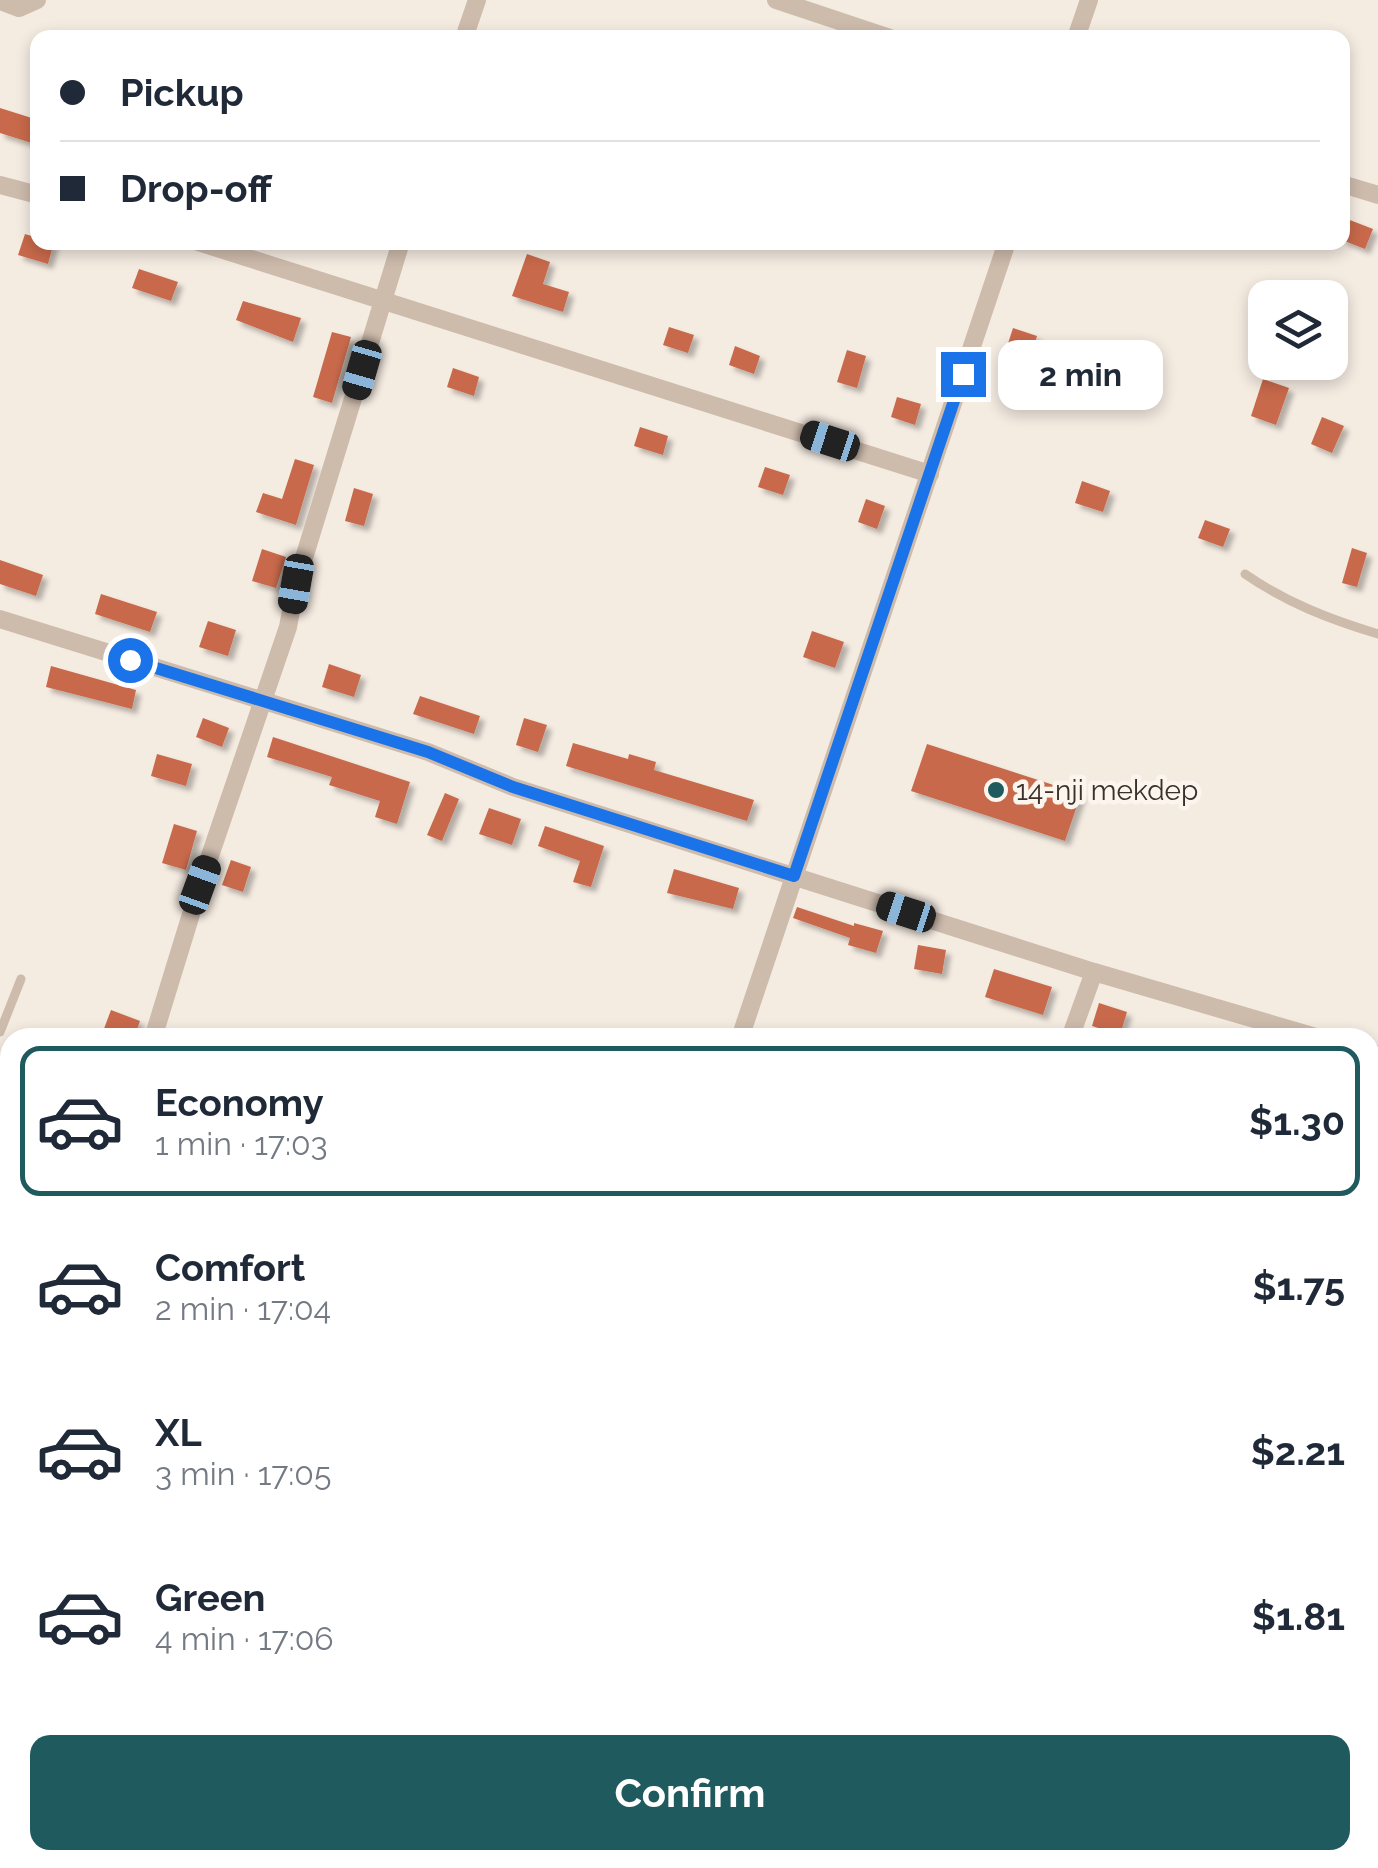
<!DOCTYPE html>
<html lang="en">
<head>
<meta charset="utf-8">
<style>
	body { margin:0; font-family:Raleway,sans-serif; background:#f6f6f7; color:#1f2937; height:100vh; display:flex; flex-direction:column; font-size:38px; white-space:nowrap }
	* { box-sizing:border-box; margin:0 }
	p { font-size:32px; color:#747a83 }
	.icon { flex:none; width:55px; height:55px; fill:none; stroke:currentColor; stroke-width:2; stroke-linecap:round; stroke-linejoin:round }
	.map { position:relative; flex:1; overflow:hidden }
	.details { position:absolute; left:0px; top:1028px; width:1380px; height:842px; display:flex; flex-direction:column; background:#fff; border-radius:30px 30px 0 0; box-shadow:0 5px 15px #0003 }
	.details>* { flex:none }
	.top-card { position:absolute; left:30px; top:30px; width:1320px; height:220px; border-radius:20px; box-shadow:0 5px 15px #0003; display:grid; align-content:center; height:220px; padding:0 30px; background:#fff }
	.buttons { position:absolute; left:1248px; top:280px; display:grid; gap:20px }
	.buttons a { display:grid; place-items:center; width:100px; height:100px; border-radius:20px; background:#fff; box-shadow:0 5px 15px #0003; font-size:50px }
	.end { position:absolute; width:45px; height:45px; margin:-22px; border:12px solid #1a73e8; background:#fff; box-shadow:0 0 0 5px #fff }
	.from { border-radius:50% }
	.bubble { position:absolute; height:70px; border-radius:20px; background:#fff; box-shadow:0 5px 15px #0003; font-size:32px; font-weight:700; line-height:70px; text-align:center }
	.car { position:absolute; width:30px; height:60px; margin:-30px -15px; border-radius:12px; box-shadow:0 0 8px 2px #0007; background:linear-gradient(#222 24%,#8ab4d8 0 40%,#222 0 76%,#8ab4d8 0 86%,#222 0) }
	.top-card b { display:flex; align-items:center; gap:35px; height:95px; font-size:38px }
	.top-card b+b { border-top:2px solid #e0e1e3 }
	.top-card i { width:25px; height:25px; background:#1f2937 }
	ul { padding:18px 0 0; list-style:none }
	li { display:flex; align-items:center; gap:30px; height:150px; margin:0 20px 15px; padding:0 10px; border:5px solid transparent; border-radius:20px }
	li div { flex:1 }
	li b { display:block; font-size:38px }
	li em { font-style:normal; font-weight:700 }
	li.on { border-color:#1f5a5e }
	li>.icon { width:90px; height:90px; stroke-width:1.5 }
	.action { display:flex; gap:20px; margin-top:auto; padding:20px 30px }
	.action a { flex:1; height:115px; border-radius:20px; background:#1f5a5e; color:#fff; font-size:40px; font-weight:700; line-height:115px; text-align:center }
	.map>svg:first-child { display:block }
	.building { fill:#c8694b; filter:url(#shadow) }
	.lines { fill:none; stroke-linecap:round; stroke-linejoin:round }
	.service { stroke:#cdbbac; stroke-width:9 }
	.minor { stroke:#cdbbac; stroke-width:18 }
	.route { stroke:#1a73e8; stroke-width:12 }
	.poi-dot { fill:#1f5a5e; stroke:#fbf5ee; stroke-width:4 }
	.labels { text-anchor:middle; dominant-baseline:central; stroke-width:9; stroke-linejoin:round; paint-order:stroke }
	.poi-label { font-size:28px; fill:#3b302b; stroke:#fbf5ee; text-anchor:start }
</style>
</head>
<body>
<div class="map">
<svg width="1378" height="1868" viewBox="0 0 1378 1868">
	<defs>
		<filter id="shadow"><feDropShadow dx="5" dy="5" stdDeviation="2.5" flood-color="#0004"/></filter>
	</defs>
	<rect width="100%" height="100%" fill="#f4ebe1"/>
	<!-- building -->
	<g class="building">
		<polygon points="0,108 38,120 38,145 0,133"/>
		<polygon points="1342,217 1373,229 1365,249 1342,240"/>
		<polygon points="25,234 38,238 38,242 54,242 48,264 18,255"/>
		<polygon points="527,254 550,262 543,284 569,292 563,312 512,296"/>
		<polygon points="139,269 178,282 171,301 132,288"/>
		<polygon points="243,301 301,318 293,342 236,320"/>
		<polygon points="669,327 694,335 688,353 663,345"/>
		<polygon points="1013,328 1037,336 1028,364 1004,356"/>
		<polygon points="332,332 351,337 332,403 313,397"/>
		<polygon points="735,346 760,356 754,374 729,365"/>
		<polygon points="847,350 866,356 857,388 837,382"/>
		<polygon points="453,368 479,377 474,396 447,387"/>
		<polygon points="1263,379 1289,388 1276,425 1251,416"/>
		<polygon points="897,397 921,404 915,425 891,417"/>
		<polygon points="1322,417 1344,426 1332,453 1311,444"/>
		<polygon points="640,427 668,436 663,455 634,446"/>
		<polygon points="295,459 314,465 296,525 256,512 263,493 282,499"/>
		<polygon points="765,467 790,475 783,495 758,487"/>
		<polygon points="1082,481 1110,491 1103,512 1075,503"/>
		<polygon points="354,488 373,494 364,526 345,521"/>
		<polygon points="866,499 885,506 877,529 858,522"/>
		<polygon points="1205,520 1230,529 1223,547 1198,538"/>
		<polygon points="1352,548 1367,553 1357,587 1342,583"/>
		<polygon points="262,549 286,557 276,588 252,581"/>
		<polygon points="0,560 43,575 36,596 0,584"/>
		<polygon points="101,594 157,612 150,632 95,614"/>
		<polygon points="208,621 236,630 228,656 199,647"/>
		<polygon points="812,631 844,642 835,668 803,657"/>
		<polygon points="329,664 361,675 354,697 322,687"/>
		<polygon points="51,666 136,690 132,709 46,687"/>
		<polygon points="420,696 480,716 474,734 413,714"/>
		<polygon points="203,718 229,728 222,747 196,737"/>
		<polygon points="524,718 547,725 538,752 516,745"/>
		<polygon points="273,737 410,782 397,824 375,817 380,801 329,785 332,777 267,757"/>
		<polygon points="573,743 628,759 629,754 656,762 654,770 754,800 747,821 566,766"/>
		<polygon points="927,744 1081,794 1065,841 911,791"/>
		<polygon points="157,754 192,764 186,786 151,776"/>
		<polygon points="445,793 459,799 442,841 427,835"/>
		<polygon points="489,808 521,819 512,845 479,834"/>
		<polygon points="174,824 197,831 186,870 162,863"/>
		<polygon points="545,826 604,846 591,887 573,882 580,861 538,846"/>
		<polygon points="231,860 251,867 243,892 222,885"/>
		<polygon points="674,869 739,888 733,909 667,893"/>
		<polygon points="797,907 854,926 854,923 883,931 876,953 848,945 850,938 793,918"/>
		<polygon points="918,945 946,950 942,974 914,969"/>
		<polygon points="994,969 1052,987 1043,1015 985,997"/>
		<polygon points="1099,1003 1127,1012 1120,1035 1092,1026"/>
		<polygon points="111,1010 140,1021 134,1038 102,1034"/>
	</g>
	<g class="lines">
		<!-- service -->
		<g class="service">
			<path d="M1245 574C1287 603 1329 619 1378 634"/>
			<polyline points="0,1032 21,979"/>
			<polyline points="0,1331 10,1336"/>
		</g>
		<!-- minor -->
		<g class="minor">
			<polyline points="776,0 890,38"/>
			<polyline points="0,1 19,8 37,0"/>
			<polyline points="464,38 477,0"/>
			<polyline points="1076,38 1089,0"/>
			<polyline points="1342,184 1378,195"/>
			<polyline points="0,185 38,195"/>
			<polyline points="198,242 930,474"/>
			<polyline points="0,619 428,752 513,787 1094,972 1319,1038"/>
			<polyline points="153,1038 200,885 288,627 296,584 401,242"/>
			<polyline points="740,1038 1007,242"/>
			<polyline points="1070,1038 1094,972"/>
			<polyline points="1370,1052 1378,1055"/>
			<polyline points="0,1086 10,1091"/>
			<polyline points="1370,1148 1378,1123"/>
			<polyline points="1370,1473 1378,1475"/>
			<polyline points="1370,1787 1378,1791"/>
			<polyline points="219,1860 232,1868"/>
			<polyline points="733,1860 749,1868"/>
			<polyline points="1232,1860 1249,1868"/>
			<polyline points="105,1868 111,1860"/>
			<polyline points="1311,1868 1316,1860"/>
		</g>
	</g>
	<g class="lines">
		<!-- route -->
		<polyline class="route" points="130,660 428,752 513,787 794,876 963,374"/>
	</g>
	<!-- markers -->
	<circle class="poi-dot" cx="996" cy="790" r="10"/>
	<g class="labels">
		<!-- poi labels -->
		<g class="poi-label">
			<text x="1016" y="790">14-nji mekdep</text>
		</g>
	</g>
</svg>
<div class="buttons">
<a><svg class="icon" aria-label="layers" viewBox="0 0 24 24"><path d="M12 4l9 5-9 5-9-5zM3 14l9 5 9-5"/></svg></a>
</div>
<i class="end from" style="left:130px;top:660px"></i>
<i class="end" style="left:963px;top:374px"></i>
<div class="bubble" style="left:998px;top:340px;width:165px">2 min</div>
<i class="car" style="left:362px;top:370px;rotate:196deg"></i>
<i class="car" style="left:830px;top:441px;rotate:288deg"></i>
<i class="car" style="left:296px;top:584px;rotate:190deg"></i>
<i class="car" style="left:200px;top:885px;rotate:20deg"></i>
<i class="car" style="left:906px;top:912px;rotate:288deg"></i>
<div class="top-card">
<b><i class="from"></i>Pickup</b>
<b><i></i>Drop-off</b>
</div>
<section class="details">
<ul>
<li class="on"><svg class="icon" aria-label="car" viewBox="0 0 24 24"><path d="M5 17H2v-5l4-1 3-4h7l3 4 3 1v5h-3M9 17h6M6 11h13"/><circle cx="7" cy="17" r="2"/><circle cx="17" cy="17" r="2"/></svg><div><b>Economy</b><p>1 min · 17:03</p></div><em>$1.30</em></li>
<li><svg class="icon" aria-label="car" viewBox="0 0 24 24"><path d="M5 17H2v-5l4-1 3-4h7l3 4 3 1v5h-3M9 17h6M6 11h13"/><circle cx="7" cy="17" r="2"/><circle cx="17" cy="17" r="2"/></svg><div><b>Comfort</b><p>2 min · 17:04</p></div><em>$1.75</em></li>
<li><svg class="icon" aria-label="car" viewBox="0 0 24 24"><path d="M5 17H2v-5l4-1 3-4h7l3 4 3 1v5h-3M9 17h6M6 11h13"/><circle cx="7" cy="17" r="2"/><circle cx="17" cy="17" r="2"/></svg><div><b>XL</b><p>3 min · 17:05</p></div><em>$2.21</em></li>
<li><svg class="icon" aria-label="car" viewBox="0 0 24 24"><path d="M5 17H2v-5l4-1 3-4h7l3 4 3 1v5h-3M9 17h6M6 11h13"/><circle cx="7" cy="17" r="2"/><circle cx="17" cy="17" r="2"/></svg><div><b>Green</b><p>4 min · 17:06</p></div><em>$1.81</em></li>
</ul>
<div class="action"><a>Confirm</a></div>
</section>
</div>
</body>
</html>
